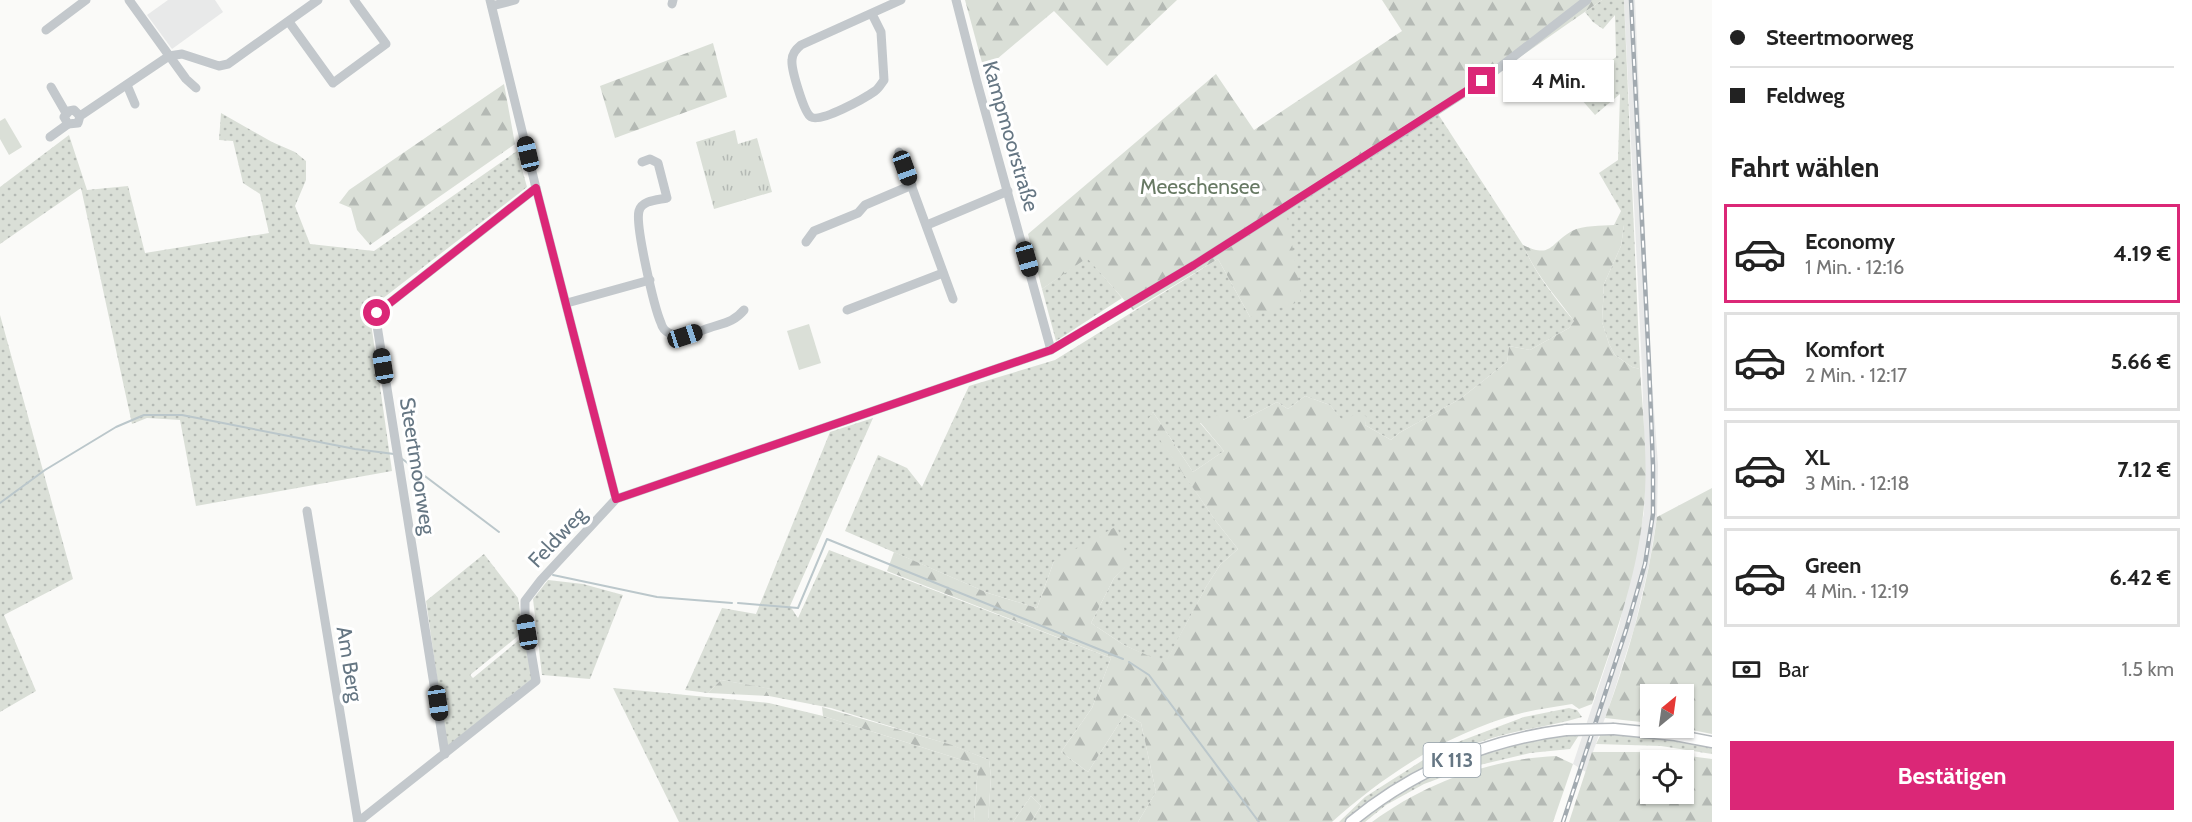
<!DOCTYPE html>
<html lang="de">
<head>
<meta charset="utf-8">
<style>
	body { margin:0; font-family:Cabin,sans-serif; background:#f2f2f2; color:#222; height:100vh; display:flex; flex-direction:column; font-size:22px; white-space:nowrap }
	* { box-sizing:border-box; margin:0 }
	p { font-size:20px; color:#767676 }
	.icon { flex:none; width:33px; height:33px; fill:none; stroke:currentColor; stroke-width:2; stroke-linecap:round; stroke-linejoin:round }
	.map { position:relative; flex:1; overflow:hidden }
	.sheet { display:flex; flex-direction:column; background:#fff; width:480px }
	.sheet>* { flex:none }
	.banner { display:grid; align-content:center; height:132px; padding:0 18px; background:#fff }
	.needle { width:39px; rotate:29deg }
	.tools { position:absolute; left:1640px; top:684px; display:grid; gap:12px }
	.tools a { display:grid; place-items:center; width:54px; height:54px; border-radius:0px; background:#fff; box-shadow:0 2px 4px #0004; font-size:30px }
	.end { position:absolute; width:27px; height:27px; margin:-14px; border:8px solid #db2777; background:#fff; box-shadow:0 0 0 3px #fff }
	.from { border-radius:50% }
	.bubble { position:absolute; height:42px; border-radius:0px; background:#fff; box-shadow:0 2px 4px #0004; font-size:20px; font-weight:700; line-height:42px; text-align:center }
	.car { position:absolute; width:18px; height:36px; margin:-18px -9px; border-radius:8px; box-shadow:0 0 4px 2px #0007; background:linear-gradient(#222 24%,#8ab4d8 0 40%,#222 0 76%,#8ab4d8 0 86%,#222 0) }
	.banner b { display:flex; align-items:center; gap:21px; height:57px; font-size:22px }
	.banner b+b { border-top:2px solid #e0e0e0 }
	.banner i { width:15px; height:15px; background:#222 }
	ul { padding:0; list-style:none }
	li { display:flex; align-items:center; gap:18px; height:99px; margin:0 12px 9px; padding:0 6px; border:3px solid #e0e0e0; border-radius:0px }
	li div { flex:1 }
	li b { display:block; font-size:22px }
	li em { font-style:normal; font-weight:700 }
	li.selected { border-color:#db2777 }
	li>.icon { width:54px; height:54px; stroke-width:1.5 }
	h2 { padding:0 18px; font-size:27px; line-height:72px }
	.pay { display:flex; align-items:center; gap:15px; height:66px; padding:0 18px; font-size:22px }
	.pay p { margin-inline-start:auto }
	.cta { display:flex; gap:12px; margin-top:auto; padding:12px 18px }
	.cta a { flex:1; height:69px; border-radius:0px; background:#db2777; color:#fff; font-size:24px; font-weight:700; line-height:69px; text-align:center }
	main { display:flex; flex:1; min-height:0 }
	.map>svg:first-child { display:block }
	.built { fill:#e8e9e9 }
	.grass { fill:url(#grass-dots) }
	.forest { fill:url(#forest-firs); fill-rule:evenodd }
	.park { fill:url(#park-tufts) }
	.pitch { fill:#dadfd7 }
	.lines { fill:none; stroke-linecap:round; stroke-linejoin:round }
	.stream { stroke:#bbc7cb; stroke-width:2 }
	.major-casing { stroke:#b5babe; stroke-width:13 }
	.minor { stroke:#c3c8cc; stroke-width:9 }
	.major { stroke:#fff; stroke-width:10 }
	.rail-casing { stroke:#a2aab0; stroke-width:4.5 }
	.rail { stroke:#fff; stroke-width:2; stroke-dasharray:7; stroke-linecap:butt }
	.major-bridge-casing { stroke:#b5babe; stroke-width:13; stroke-linecap:butt }
	.major-bridge { stroke:#fff; stroke-width:10 }
	.route { stroke:#db2777; stroke-width:8 }
	.labels { text-anchor:middle; dominant-baseline:central; stroke-width:6; stroke-linejoin:round; paint-order:stroke }
	.shield { fill:#fff; stroke:#939fa8; stroke-width:1.5 }
	.shield-label { font-size:20px; font-weight:bold; fill:#657683 }
	.street-label { font-size:21px; fill:#657683; stroke:#fff }
	.park-label { font-size:21px; fill:#687a64; stroke:#fff }
</style>
</head>
<body>
<main>
<div class="map">
<svg width="1712" height="822" viewBox="0 0 1712 822">
	<defs>
		<pattern id="grass-dots" width="8" height="8" patternUnits="userSpaceOnUse" patternTransform="scale(1.5)"><rect width="8" height="8" fill="#dadfd7"/><path d="M2 2h.1M6 6h.1" fill="none" stroke="#b4b9b4" stroke-width="1.8" stroke-linecap="round"/></pattern>
		<pattern id="forest-firs" width="22" height="20" patternUnits="userSpaceOnUse" patternTransform="scale(1.5)"><rect width="22" height="20" fill="#dadfd7"/><path d="M5 1l3.5 6h-7zM16 11l3.5 6h-7z" fill="#b4b9b4"/></pattern>
		<pattern id="park-tufts" width="24" height="20" patternUnits="userSpaceOnUse" patternTransform="scale(1.5)"><rect width="24" height="20" fill="#dadfd7"/><path d="M3 7l-1-3M5 7V3M7 7l1-3M15 17l-1-3M17 17v-4M19 17l1-3" fill="none" stroke="#b4b9b4"/></pattern>
	</defs>
	<rect width="100%" height="100%" fill="#fafaf8"/>
	<!-- built -->
	<g class="built">
		<polygon points="168,0 215,0 223,12 172,49 147,15"/>
		<polygon points="1624,0 1635,0 1651,368 1658,465 1657,517 1649,565 1634,629 1612,698 1586,772 1573,764 1619,626 1644,513 1645,466 1642,369"/>
	</g>
	<!-- grass -->
	<g class="grass">
		<polygon points="1602,0 1624,0 1640,369 1632,367 1615,355 1609,344 1602,322 1604,284 1621,246 1624,225 1614,225 1621,211 1599,173 1618,160 1620,94 1595,115 1574,91 1616,57 1615,15 1603,29 1593,22 1585,12"/>
		<polygon points="221,113 272,142 295,152 306,161 306,180 295,206 310,244 374,251 517,151 527,187 369,309 392,471 196,506 180,420 147,418 132,424 81,188 0,244 0,187 69,135 87,190 128,186 145,253 269,233 260,194 243,183 233,141 219,140"/>
		<path d="M1438 114 1523 245C1535 273 1554 297 1574 321L1569 328 1530 350 1509 346 1507 362 1460 399 1399 433 1391 440 1365 425 1366 417 1343 422 1330 405 1305 396 1288 409 1277 402 1243 420 1200 423 1224 451 1193 472 1153 412 1148 421 1215 520 1238 549 1220 565 1206 587 1165 664 1124 645 1091 623 1114 578 1128 564 1054 561 1037 608 988 593 845 531 878 455 907 468 922 487 969 386 1055 360 1218 259 1250 317 1286 210Z"/>
		<polygon points="1087,257 1122,298 1056,341 1042,289"/>
		<polygon points="0,315 73,579 4,615 36,691 0,712"/>
		<polygon points="873,418 790,606 798,618 829,550 1111,658 1092,708 1061,752 1088,772 1125,714 1141,723 1156,792 1138,822 1031,822 1041,806 1031,796 1013,822 988,822 991,777 989,760 951,745 831,708 769,696 771,689 721,680 708,693 685,690 722,608 756,614 830,432"/>
		<polygon points="484,554 518,598 523,632 470,675 473,678 525,635 533,678 447,747 426,601"/>
		<polygon points="548,580 583,584 623,595 590,679 542,675 533,599"/>
		<polygon points="613,688 769,703 823,716 978,765 974,822 679,822"/>
		<path d="M1569 708 1577 710 1582 717C1552 726 1521 729 1492 738 1437 756 1389 785 1345 822H1339L1365 797 1442 748 1524 717Z"/>
		<polygon points="1568,733 1579,735 1570,749 1530,753 1467,768 1424,784 1386,805 1365,822 1357,822 1422,778 1495,747"/>
		<polygon points="1630,733 1712,745 1712,754 1661,746 1596,744 1601,734"/>
	</g>
	<!-- forest -->
	<g class="forest">
		<polygon points="965,0 1177,0 1107,66 1054,11 984,70"/>
		<polygon points="1382,0 1602,0 1438,114 1286,210 1302,301 1250,317 1218,259 1133,310 1087,258 1042,289 1028,234 1216,74 1254,130 1402,31"/>
		<polygon points="713,43 727,97 615,138 600,86"/>
		<polygon points="504,84 515,144 370,245 357,230 351,208 339,203 349,190"/>
		<path d="M1614 225H1624L1621 246 1604 284 1602 322 1609 344 1615 355 1632 367 1640 369C1643 417 1649 467 1643 515 1636 580 1613 642 1592 704L1579 709 1572 704C1555 707 1538 709 1522 713 1450 732 1387 773 1332 822H1138L1156 792 1141 723 1125 714 1088 772 1061 752 1092 708 1111 658 887 571 894 552 988 593 1037 608 1054 561 1117 526 1129 564 1114 578 1091 623 1124 645 1165 663 1206 587 1220 565 1238 549 1215 520 1147 421 1153 412 1193 472 1224 451 1200 422 1235 409 1243 420 1277 402 1288 409 1305 396 1330 405 1343 421 1359 412 1367 417 1365 425 1391 440 1399 433 1460 399 1507 362 1509 346 1530 350 1569 328 1574 321C1556 296 1535 274 1523 245 1552 259 1549 244 1572 231 1583 225 1601 226 1614 225Z"/>
		<path d="M1712 488V734L1682 728 1683 694H1650V723L1605 718C1629 654 1648 586 1657 517Z"/>
		<polygon points="721,680 772,689 769,696 708,693"/>
		<polygon points="822,707 952,745 989,760 991,777 988,822 974,822 978,765 823,716"/>
		<path d="M1592 752H1659L1712 759V822H1569ZM1650 760H1683V794H1650Z"/>
		<path d="M1556 756 1573 764 1553 822H1372C1425 783 1490 759 1556 756Z"/>
		<polygon points="1031,796 1041,806 1031,822 1013,822"/>
	</g>
	<!-- park -->
	<polygon class="park" points="735,130 738,144 757,138 772,192 714,209 696,142"/>
	<!-- pitch -->
	<g class="pitch">
		<polygon points="5,118 22,147 9,155 0,139 0,121"/>
		<polygon points="809,324 821,363 799,370 787,331"/>
	</g>
	<g class="lines">
		<!-- stream -->
		<g class="stream">
			<polyline points="401,458 499,532"/>
			<polyline points="0,503 45,470 116,427 144,415 182,415 355,449 394,454"/>
			<polyline points="553,575 657,597 732,603"/>
			<polyline points="738,603 798,608 827,539 1123,659"/>
			<polyline points="1129,662 1149,675 1259,822"/>
		</g>
		<!-- major casing -->
		<g class="major-casing">
			<g id="major">
				<polyline points="1614,729 1675,735 1712,742"/>
				<path d="M1351 822C1413 771 1486 740 1566 730"/>
			</g>
		</g>
		<!-- minor -->
		<g class="minor">
			<polyline points="129,0 186,79 196,88"/>
			<polyline points="490,0 536,188 616,499"/>
			<polyline points="956,0 977,82 1051,350"/>
			<polyline points="672,4 673,0"/>
			<polyline points="492,6 515,0"/>
			<path d="M872 14 881 32 884 80C881 84 879 88 875 91 865 98 821 123 811 117 804 113 791 69 792 60 792 53 796 49 801 45L901 0"/>
			<polyline points="289,22 333,83 386,44 354,0"/>
			<polyline points="46,30 86,0"/>
			<polyline points="127,85 135,104"/>
			<polyline points="51,87 66,113"/>
			<polyline points="80,116 74,110 69,111 64,117 68,124 78,123 80,116 169,56 182,54 219,66 228,64 318,0"/>
			<polyline points="50,137 68,124"/>
			<polyline points="899,152 953,299"/>
			<path d="M642 162 650 159 658 163 667 198C658 200 642 200 639 211 635 225 654 307 661 323 662 327 665 331 669 333 681 340 697 332 709 328 724 323 734 322 744 310"/>
			<polyline points="927,225 1008,191"/>
			<polyline points="806,242 814,231 858,213 865,205 912,185"/>
			<polyline points="567,303 650,280"/>
			<polyline points="847,310 943,273"/>
			<polyline points="307,511 358,822"/>
			<polyline points="445,754 376,319 377,313 536,188"/>
			<polyline points="358,822 536,681 525,616 525,601 541,580 616,499 1051,350 1194,265 1416,124 1482,81 1587,0"/>
		</g>
		<!-- major -->
		<use href="#major" class="major"/>
		<!-- rail casing -->
		<g class="rail-casing">
			<polyline id="rail" points="1563,822 1626,630 1645,564 1653,514 1653,466 1649,364 1631,0"/>
		</g>
		<!-- rail -->
		<use href="#rail" class="rail"/>
		<!-- major-bridge casing -->
		<g class="major-bridge-casing">
			<polyline id="major-bridge" points="1566,730 1614,729"/>
		</g>
		<!-- major-bridge -->
		<use href="#major-bridge" class="major-bridge"/>
	</g>
	<g class="lines">
		<!-- route -->
		<polyline class="route" points="377,313 536,188 616,499 1051,350 1194,265 1482,81"/>
	</g>
	<g class="labels">
		<!-- shield labels -->
		<rect class="shield" x="1423.5" y="743" width="57" height="34" rx="4.5"/>
		<g class="shield-label">
			<text x="1452" y="760">K 113</text>
		</g>
		<!-- street labels -->
		<g class="street-label">
			<text transform="translate(1011 136) rotate(74)">Kampmoorstraße</text>
			<text transform="translate(418 466) rotate(81)">Steertmoorweg</text>
			<text transform="translate(557 537) rotate(-47)">Feldweg</text>
			<text transform="translate(350 664) rotate(81)">Am Berg</text>
		</g>
		<!-- park labels -->
		<g class="park-label">
			<text x="1200" y="186">Meeschensee</text>
		</g>
	</g>
</svg>
<div class="tools">
<a><svg class="needle" viewBox="-14 -14 28 28"><path d="M0-13l5 13h-10z" fill="#e53935"/><path d="M0 13l5-13h-10z" fill="#767676"/></svg></a>
<a><svg class="icon" aria-label="locate" viewBox="0 0 24 24"><circle cx="12" cy="12" r="6"/><path d="M12 2v4M12 18v4M2 12h4M18 12h4"/></svg></a>
</div>
<i class="end from" style="left:377px;top:313px"></i>
<i class="end" style="left:1482px;top:81px"></i>
<div class="bubble" style="left:1503px;top:60px;width:111px">4 Min.</div>
<i class="car" style="left:528px;top:154px;rotate:347deg"></i>
<i class="car" style="left:905px;top:168px;rotate:160deg"></i>
<i class="car" style="left:1027px;top:259px;rotate:164deg"></i>
<i class="car" style="left:685px;top:336px;rotate:72deg"></i>
<i class="car" style="left:383px;top:366px;rotate:351deg"></i>
<i class="car" style="left:527px;top:632px;rotate:351deg"></i>
<i class="car" style="left:438px;top:703px;rotate:172deg"></i>
</div>
<section class="sheet">
<div class="banner">
<b><i class="from"></i>Steertmoorweg</b>
<b><i></i>Feldweg</b>
</div>
<h2>Fahrt wählen</h2>
<ul>
<li class="selected"><svg class="icon" aria-label="car" viewBox="0 0 24 24"><path d="M5 17H2v-5l4-1 3-4h7l3 4 3 1v5h-3M9 17h6M6 11h13"/><circle cx="7" cy="17" r="2"/><circle cx="17" cy="17" r="2"/></svg><div><b>Economy</b><p>1 Min. · 12:16</p></div><em>4.19 €</em></li>
<li><svg class="icon" aria-label="car" viewBox="0 0 24 24"><path d="M5 17H2v-5l4-1 3-4h7l3 4 3 1v5h-3M9 17h6M6 11h13"/><circle cx="7" cy="17" r="2"/><circle cx="17" cy="17" r="2"/></svg><div><b>Komfort</b><p>2 Min. · 12:17</p></div><em>5.66 €</em></li>
<li><svg class="icon" aria-label="car" viewBox="0 0 24 24"><path d="M5 17H2v-5l4-1 3-4h7l3 4 3 1v5h-3M9 17h6M6 11h13"/><circle cx="7" cy="17" r="2"/><circle cx="17" cy="17" r="2"/></svg><div><b>XL</b><p>3 Min. · 12:18</p></div><em>7.12 €</em></li>
<li><svg class="icon" aria-label="car" viewBox="0 0 24 24"><path d="M5 17H2v-5l4-1 3-4h7l3 4 3 1v5h-3M9 17h6M6 11h13"/><circle cx="7" cy="17" r="2"/><circle cx="17" cy="17" r="2"/></svg><div><b>Green</b><p>4 Min. · 12:19</p></div><em>6.42 €</em></li>
</ul>
<div class="pay"><svg class="icon" aria-label="cash" viewBox="0 0 24 24"><path d="M3 7h18v10H3z"/><circle cx="12" cy="12" r="2"/></svg>Bar<p>1.5 km</p></div>
<div class="cta"><a>Bestätigen</a></div>
</section>
</main>
</body>
</html>
